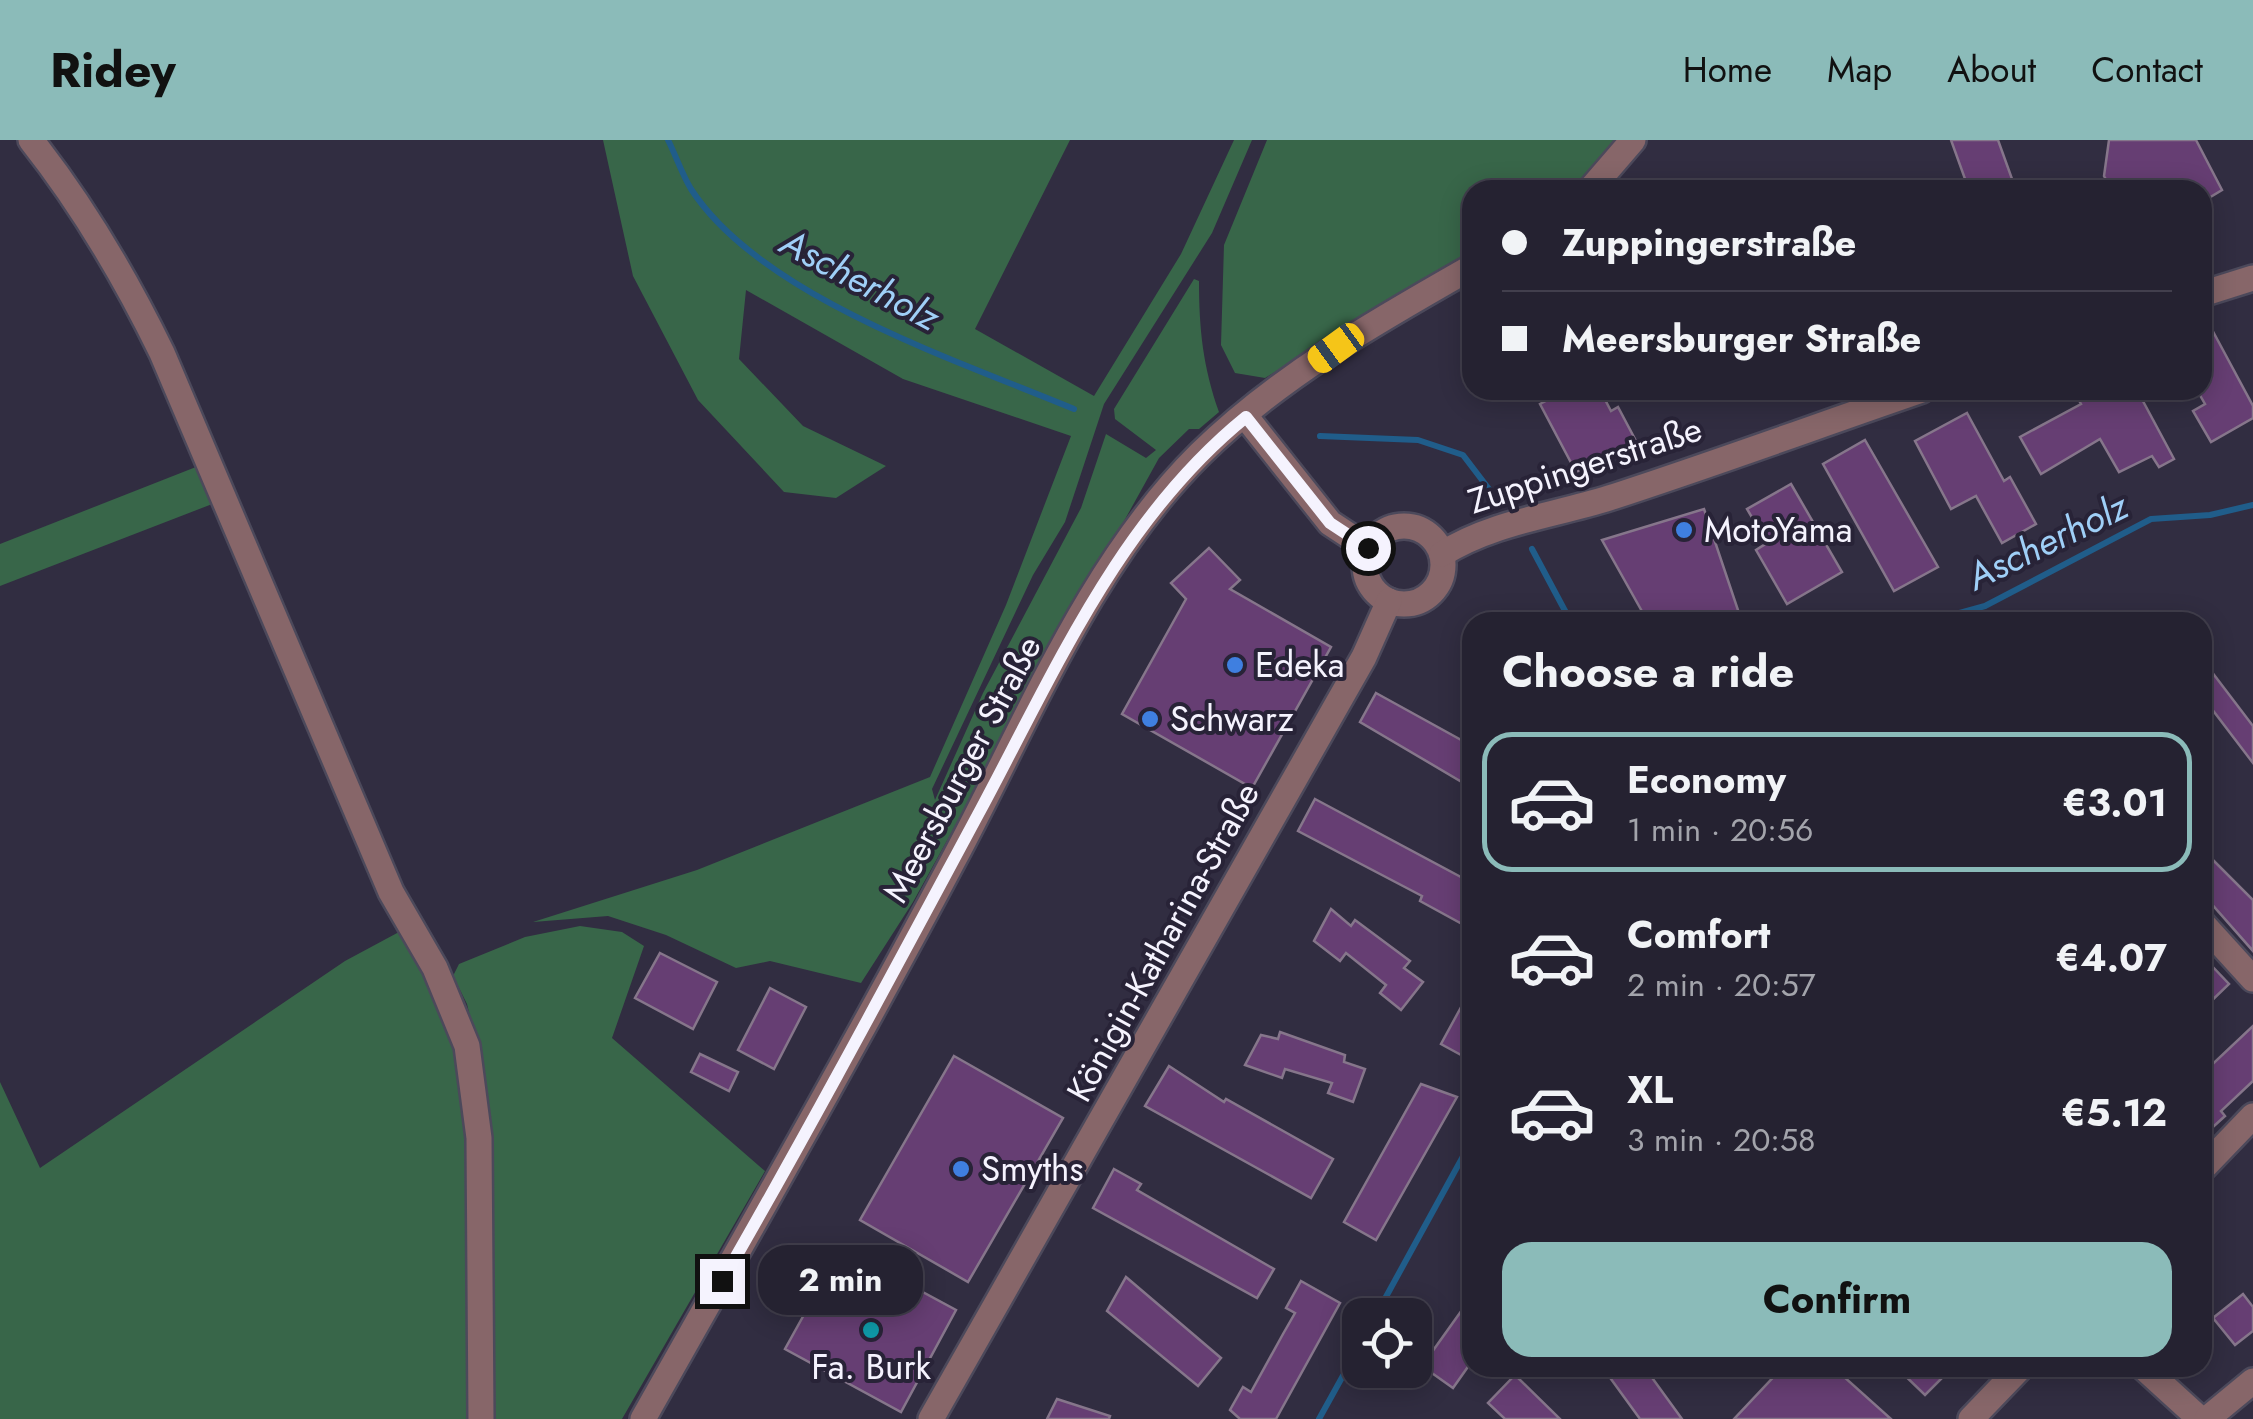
<!DOCTYPE html>
<html lang="en">
<head>
<meta charset="utf-8">
<style>
	body { margin:0; font-family:Jost,sans-serif; background:#312f3d; color:#f1f3f6; height:100vh; display:flex; flex-direction:column; font-size:38px; white-space:nowrap }
	* { box-sizing:border-box; margin:0 }
	p { font-size:32px; color:#a3a4ab }
	.icon { flex:none; width:55px; height:55px; fill:none; stroke:currentColor; stroke-width:2; stroke-linecap:round; stroke-linejoin:round }
	.map { position:relative; flex:1; overflow:hidden }
	.details { position:absolute; left:1462px; top:472px; width:750px; height:765px; display:flex; flex-direction:column; background:#252231; border-radius:30px; box-shadow:0 5px 25px #0003,0 0 0 2px #423f4d }
	.details>* { flex:none }
	.guide { position:absolute; left:1462px; top:40px; width:750px; height:220px; border-radius:30px; box-shadow:0 5px 25px #0003,0 0 0 2px #423f4d; display:grid; align-content:center; height:220px; padding:0 40px; background:#252231 }
	.fabs { position:absolute; left:1342px; top:1158px; display:grid; gap:20px }
	.fabs a { display:grid; place-items:center; width:90px; height:90px; border-radius:20px; background:#252231; box-shadow:0 5px 25px #0003,0 0 0 2px #423f4d; font-size:50px }
	.end { position:absolute; width:45px; height:45px; margin:-22px; border:12px solid #f5f3fe; background:#111; box-shadow:0 0 0 5px #111 }
	.from { border-radius:50% }
	.bubble { position:absolute; height:70px; border-radius:30px; background:#252231; box-shadow:0 5px 25px #0003,0 0 0 2px #423f4d; font-size:32px; font-weight:700; line-height:70px; text-align:center }
	.car { position:absolute; width:30px; height:60px; margin:-30px -15px; border-radius:12px; box-shadow:0 0 8px 2px #0007; background:linear-gradient(#f5c518 24%,#345 0 40%,#f5c518 0 76%,#345 0 86%,#f5c518 0) }
	.guide b { display:flex; align-items:center; gap:35px; height:95px; font-size:38px }
	.guide b+b { border-top:2px solid #423f4d }
	.guide i { width:25px; height:25px; background:#f1f3f6 }
	ul { padding:0; list-style:none }
	li { display:flex; align-items:center; gap:30px; height:140px; margin:0 20px 15px; padding:0 20px; border:5px solid transparent; border-radius:30px }
	li div { flex:1 }
	li b { display:block; font-size:38px }
	li em { font-style:normal; font-weight:700 }
	li.on { border-color:#8bbbb9 }
	li>.icon { width:90px; height:90px; stroke-width:1.5 }
	h2 { padding:0 40px; font-size:45px; line-height:120px }
	.cta { display:flex; gap:20px; margin-top:auto; padding:20px 40px }
	.cta a { flex:1; height:115px; border-radius:30px; background:#8bbbb9; color:#111; font-size:40px; font-weight:700; line-height:115px; text-align:center }
	header { display:flex; align-items:center; gap:60px; box-sizing:border-box; height:140px; padding:0 50px; background:#8bbbb9; color:#111 }
	header strong { font-size:48px }
	nav { display:flex; gap:55px; margin-inline-start:auto; font-size:35px }
	.map>svg:first-child { display:block }
	.green { fill:#386649 }
	.lines { fill:none; stroke-linecap:round; stroke-linejoin:round }
	.stream { stroke:#205d8a; stroke-width:6 }
	.building { fill:#663e73; stroke:#86768b; stroke-width:2.5 }
	.minor-casing { stroke:#4c495b; stroke-width:30 }
	.minor { stroke:#876669; stroke-width:25 }
	.route { stroke:#f5f3fe; stroke-width:12 }
	.shop-dot { fill:#3f7fe0; stroke:#282337; stroke-width:4 }
	.culture-dot { fill:#0f9aa8; stroke:#282337; stroke-width:4 }
	.labels { text-anchor:middle; dominant-baseline:central; stroke-width:8; stroke-linejoin:round; paint-order:stroke }
	.street-label { font-size:35px; fill:#f5f3fe; stroke:#282337 }
	.poi-label { font-size:35px; fill:#f5f3fe; stroke:#282337; text-anchor:start }
	.water-label { font-size:38px; font-style:italic; fill:#9fcff7; stroke:#282337 }
</style>
</head>
<body>
<header>
<strong>Ridey</strong>
<nav><a>Home</a><a>Map</a><a>About</a><a>Contact</a></nav>
</header>
<div class="map">
<svg width="2253" height="1279" viewBox="0 0 2253 1279">
	<rect width="100%" height="100%" fill="#312d41"/>
	<!-- green -->
	<g class="green">
		<path d="M603 0H1070L975 189 1094 256 1181 114 1234 0H1252L1212 93 1104 264 1065 382 1033 435 932 649 935 660 983 553 1081 368 1106 294 1146 318 1156 310 1115 279 1114 269 1194 139 1199 141C1199 189 1203 227 1219 272L1199 289H1189L1159 318 913 762 861 843 770 821 736 828 666 795 608 776 533 782 697 730 930 637 1006 465 1071 296 903 239 746 150 739 219 803 286 886 326 836 358 784 352 698 260 633 136Z"/>
		<polygon points="1267,0 1614,0 1585,39 1570,50 1472,50 1472,112 1265,238 1235,233 1221,205 1224,105"/>
		<polygon points="201,325 220,361 0,446 0,404"/>
		<polygon points="402,785 430,834 466,933 474,1279 0,1279 0,942 40,1028 345,821 399,792"/>
		<polygon points="580,786 622,792 644,806 612,898 765,1031 622,1279 488,1279 484,935 467,864 453,836 459,824 525,797"/>
	</g>
	<g class="lines">
		<!-- stream -->
		<g class="stream">
			<path d="M668 0C676 16 682 34 691 49 761 157 959 221 1074 269"/>
			<polyline points="1320,296 1418,300 1463,315 1492,353"/>
			<polyline points="1532,409 1571,482"/>
			<polyline points="1927,482 1985,466 2151,379 2210,375 2253,365"/>
			<polyline points="1376,1175 1472,1000"/>
			<polyline points="1319,1279 1360,1205"/>
		</g>
	</g>
	<!-- building -->
	<g class="building">
		<polygon points="1951,0 1998,0 2016,50 1969,50"/>
		<polygon points="2109,0 2196,0 2222,50 2202,62 2202,50 2112,50 2104,36"/>
		<polygon points="2202,171 2253,266 2253,278 2211,302 2193,271 2205,264 2197,250 2202,250"/>
		<polygon points="1567,250 1600,250 1611,271 1618,267 1636,301 1576,332 1540,264"/>
		<polygon points="2073,250 2137,250 2174,319 2159,327 2152,316 2119,332 2100,299 2041,334 2020,297 2081,264"/>
		<polygon points="1967,273 2004,341 2010,337 2036,384 2002,403 1976,356 1951,369 1915,301"/>
		<polygon points="1865,300 1938,427 1894,451 1823,324"/>
		<polygon points="1791,344 1842,432 1787,464 1756,410 1767,403 1747,369"/>
		<polygon points="1704,369 1742,482 1648,482 1602,400"/>
		<polygon points="1209,408 1240,440 1230,449 1331,507 1252,648 1122,574 1186,459 1171,443"/>
		<polygon points="2202,519 2253,586 2253,623 2202,556"/>
		<polygon points="1376,553 1472,606 1472,648 1360,582"/>
		<polygon points="1315,659 1472,743 1472,769 1464,785 1420,761 1422,756 1298,691"/>
		<polygon points="2202,709 2253,760 2253,811 2202,753"/>
		<polygon points="1331,769 1351,786 1355,780 1410,821 1404,828 1423,842 1401,870 1380,853 1386,845 1346,813 1340,821 1314,801"/>
		<polygon points="660,813 717,842 693,889 635,858"/>
		<polygon points="2211,825 2229,844 2202,870 2202,833"/>
		<polygon points="1472,847 1472,921 1441,904"/>
		<polygon points="770,848 806,867 774,929 738,910"/>
		<polygon points="2253,886 2253,941 2221,971 2225,976 2202,997 2202,934"/>
		<polygon points="1280,892 1345,915 1344,922 1365,929 1353,962 1328,953 1332,943 1285,929 1282,938 1245,925 1261,895 1278,899"/>
		<polygon points="700,914 738,932 729,951 691,932"/>
		<polygon points="954,916 1063,978 968,1142 860,1080"/>
		<polygon points="1169,926 1224,962 1226,959 1333,1019 1311,1058 1145,966"/>
		<polygon points="1421,944 1457,957 1376,1100 1344,1082"/>
		<polygon points="1114,1029 1141,1044 1137,1050 1274,1129 1257,1158 1093,1068"/>
		<polygon points="841,1108 956,1170 901,1272 785,1209"/>
		<polygon points="1126,1137 1221,1218 1198,1246 1107,1171"/>
		<polygon points="1301,1141 1340,1163 1276,1279 1240,1279 1230,1270 1243,1247 1251,1252 1283,1194 1295,1173 1286,1168"/>
		<polygon points="2243,1154 2253,1167 2253,1191 2235,1205 2213,1178"/>
		<polygon points="1472,1156 1472,1221 1453,1248 1422,1226"/>
		<polygon points="1603,1228 1645,1228 1682,1279 1640,1279"/>
		<polygon points="1782,1228 1851,1228 1843,1236 1891,1279 1734,1279"/>
		<polygon points="1897,1228 1952,1228 1925,1255"/>
		<polygon points="1515,1235 1560,1279 1505,1279 1488,1263"/>
		<polygon points="1057,1259 1110,1276 1109,1279 1047,1279"/>
	</g>
	<g class="lines">
		<!-- minor casing -->
		<g class="minor-casing">
			<g id="minor">
				<path d="M31 0C84 67 125 137 162 213L391 752 435 828 467 906 479 998 481 1279"/>
				<polyline points="1590,50 1633,0"/>
				<polyline points="2202,154 2253,138"/>
				<polyline points="1246,277 1330,383 1368,408"/>
				<circle cx="1404" cy="425" r="39"/>
				<path d="M1442 414C1493 382 1552 376 1609 358 1714 324 1817 286 1922 250"/>
				<polyline points="2202,783 2253,839"/>
				<polyline points="2202,1029 2253,976"/>
				<polyline points="2144,1228 2200,1279"/>
				<path d="M643 1279C748 1093 854 908 954 719 1027 583 1089 424 1200 314 1278 237 1377 181 1472 127"/>
				<polyline points="931,1279 1364,517 1389,461"/>
				<polyline points="1971,1279 2020,1228"/>
				<polyline points="2207,1279 2253,1241"/>
			</g>
		</g>
		<!-- minor -->
		<use href="#minor" class="minor"/>
	</g>
	<g class="lines">
		<!-- route -->
		<path class="route" d="M722 1141C812 985 896 827 981 669 1056 529 1120 379 1246 277L1330 383 1368 408"/>
	</g>
	<!-- markers -->
	<g class="shop-dot">
		<circle cx="1684" cy="390" r="10"/>
		<circle cx="1235" cy="525" r="10"/>
		<circle cx="1150" cy="579" r="10"/>
		<circle cx="961" cy="1029" r="10"/>
	</g>
	<circle class="culture-dot" cx="871" cy="1190" r="10"/>
	<g class="labels">
		<!-- street labels -->
		<g class="street-label">
			<text transform="translate(1585 325) rotate(-18)">Zuppingerstraße</text>
			<text transform="translate(962 629) rotate(-62)">Meersburger Straße</text>
			<text transform="translate(1163 802) rotate(-61)">Königin-Katharina-Straße</text>
		</g>
		<!-- poi labels -->
		<g class="poi-label">
			<text x="1704" y="390">MotoYama</text>
			<text x="1255" y="525">Edeka</text>
			<text x="1170" y="579">Schwarz</text>
			<text x="981" y="1029">Smyths</text>
			<text x="871" y="1227" text-anchor="middle">Fa. Burk</text>
		</g>
		<!-- water labels -->
		<g class="water-label">
			<text transform="translate(860 139) rotate(28)">Ascherholz</text>
			<text transform="translate(2047 401) rotate(-26)">Ascherholz</text>
		</g>
	</g>
</svg>
<div class="fabs">
<a><svg class="icon" aria-label="locate" viewBox="0 0 24 24"><circle cx="12" cy="12" r="6"/><path d="M12 2v4M12 18v4M2 12h4M18 12h4"/></svg></a>
</div>
<i class="end from" style="left:1368px;top:408px"></i>
<i class="end" style="left:722px;top:1141px"></i>
<div class="bubble" style="left:758px;top:1105px;width:165px">2 min</div>
<i class="car" style="left:1336px;top:208px;rotate:234deg"></i>
<div class="guide">
<b><i class="from"></i>Zuppingerstraße</b>
<b><i></i>Meersburger Straße</b>
</div>
<section class="details">
<h2>Choose a ride</h2>
<ul>
<li class="on"><svg class="icon" aria-label="car" viewBox="0 0 24 24"><path d="M5 17H2v-5l4-1 3-4h7l3 4 3 1v5h-3M9 17h6M6 11h13"/><circle cx="7" cy="17" r="2"/><circle cx="17" cy="17" r="2"/></svg><div><b>Economy</b><p>1 min · 20:56</p></div><em>€3.01</em></li>
<li><svg class="icon" aria-label="car" viewBox="0 0 24 24"><path d="M5 17H2v-5l4-1 3-4h7l3 4 3 1v5h-3M9 17h6M6 11h13"/><circle cx="7" cy="17" r="2"/><circle cx="17" cy="17" r="2"/></svg><div><b>Comfort</b><p>2 min · 20:57</p></div><em>€4.07</em></li>
<li><svg class="icon" aria-label="car" viewBox="0 0 24 24"><path d="M5 17H2v-5l4-1 3-4h7l3 4 3 1v5h-3M9 17h6M6 11h13"/><circle cx="7" cy="17" r="2"/><circle cx="17" cy="17" r="2"/></svg><div><b>XL</b><p>3 min · 20:58</p></div><em>€5.12</em></li>
</ul>
<div class="cta"><a>Confirm</a></div>
</section>
</div>
</body>
</html>
